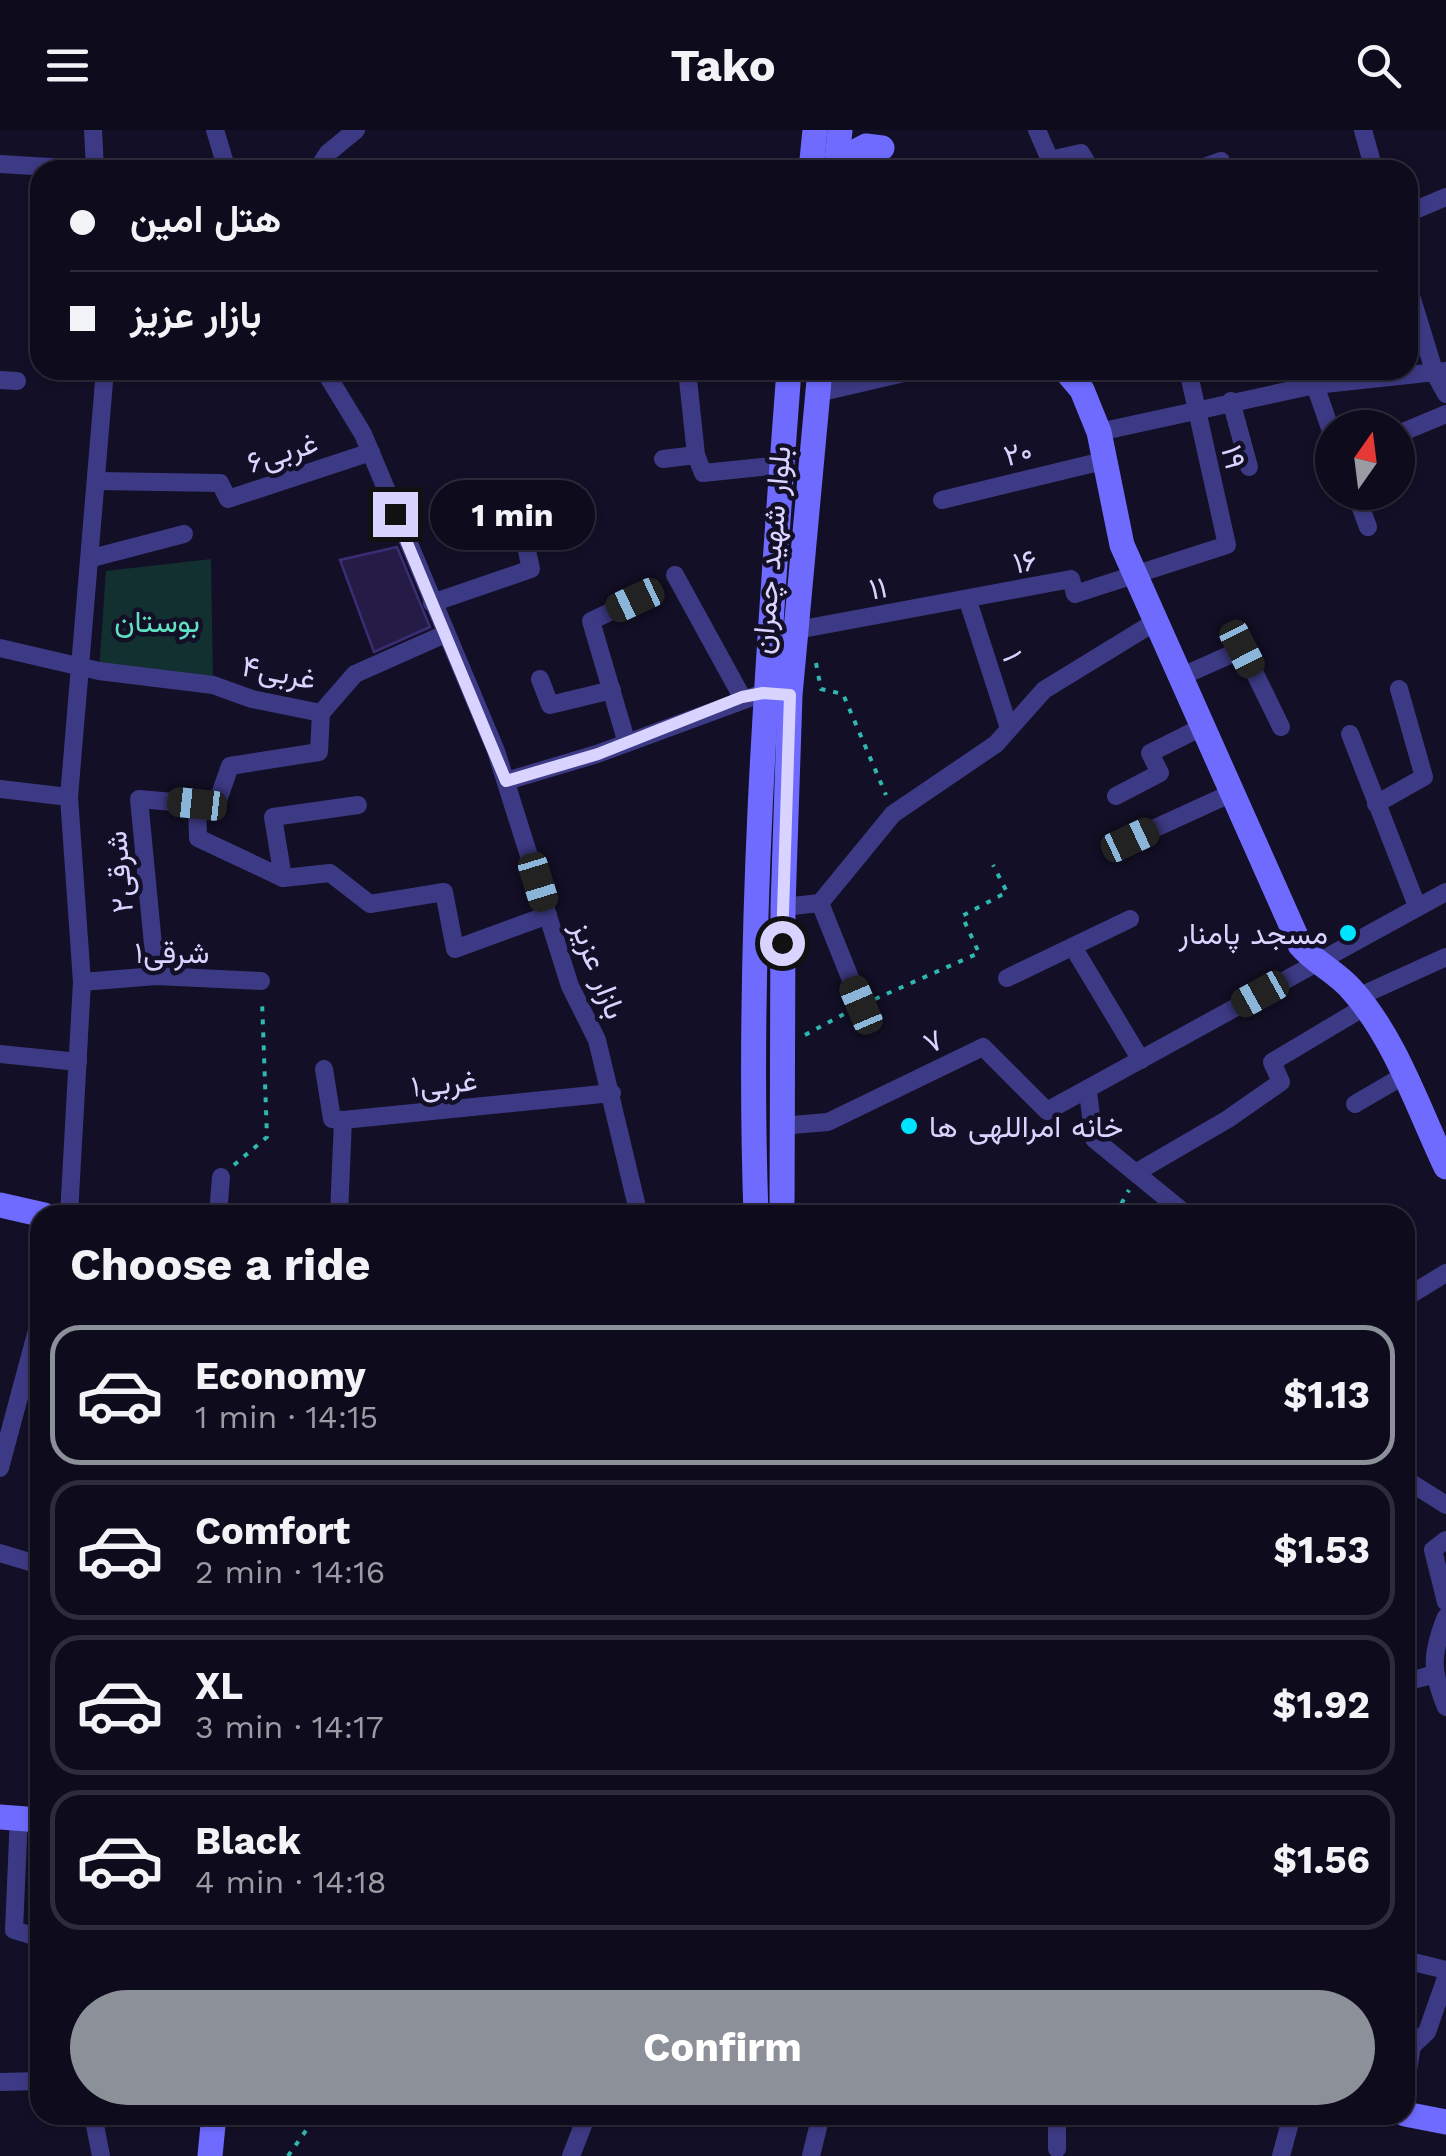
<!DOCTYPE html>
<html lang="en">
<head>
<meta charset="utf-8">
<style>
	body { margin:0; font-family:"Work Sans",Vazirmatn,sans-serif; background:#1c1929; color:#f1f3f6; height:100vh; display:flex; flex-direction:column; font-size:38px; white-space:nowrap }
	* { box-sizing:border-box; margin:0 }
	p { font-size:32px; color:#9b9ba3 }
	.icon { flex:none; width:55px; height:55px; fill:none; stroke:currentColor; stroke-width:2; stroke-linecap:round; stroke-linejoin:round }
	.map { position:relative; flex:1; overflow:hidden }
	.details { position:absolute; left:30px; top:1075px; width:1385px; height:920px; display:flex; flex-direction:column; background:#0e0b1c; border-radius:30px; box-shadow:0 2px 8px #0004,0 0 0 2px #2e2b3b }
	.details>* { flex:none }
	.top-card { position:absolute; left:30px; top:30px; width:1388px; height:220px; border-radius:30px; box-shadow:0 2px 8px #0004,0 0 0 2px #2e2b3b; display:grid; align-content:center; height:220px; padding:0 40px; background:#0e0b1c }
	.needle { width:65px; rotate:14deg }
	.controls { position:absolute; left:1315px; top:280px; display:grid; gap:20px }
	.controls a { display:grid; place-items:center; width:100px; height:100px; border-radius:50%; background:#0e0b1c; box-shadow:0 2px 8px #0004,0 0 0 2px #2e2b3b; font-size:50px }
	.end { position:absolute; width:45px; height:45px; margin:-22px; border:12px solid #d9d4ff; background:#111; box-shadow:0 0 0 5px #111 }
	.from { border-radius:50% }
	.bubble { position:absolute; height:70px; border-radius:35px; background:#0e0b1c; box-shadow:0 2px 8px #0004,0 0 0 2px #2e2b3b; font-size:32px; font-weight:700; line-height:70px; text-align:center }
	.car { position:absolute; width:30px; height:60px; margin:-30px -15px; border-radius:12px; box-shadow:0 0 8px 2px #0007; background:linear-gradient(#222 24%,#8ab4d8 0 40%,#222 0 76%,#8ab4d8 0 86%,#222 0) }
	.top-card b { display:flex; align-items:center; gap:35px; height:95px; font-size:38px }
	.top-card b+b { border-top:2px solid #2e2b3b }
	.top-card i { width:25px; height:25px; background:#f1f3f6 }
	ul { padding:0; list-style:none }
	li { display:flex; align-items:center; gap:30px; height:140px; margin:0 20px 15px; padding:0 20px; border:5px solid #2e2b3b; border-radius:30px }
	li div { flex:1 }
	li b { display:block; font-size:38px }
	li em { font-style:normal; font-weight:700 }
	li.active { border-color:#8c9099 }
	li>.icon { width:90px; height:90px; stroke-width:1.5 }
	h2 { padding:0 40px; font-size:45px; line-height:120px }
	.button { display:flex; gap:20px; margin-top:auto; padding:20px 40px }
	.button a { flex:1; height:115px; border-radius:60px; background:#8c9099; color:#fff; font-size:40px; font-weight:700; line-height:115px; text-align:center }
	header { display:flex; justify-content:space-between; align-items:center; height:130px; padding:0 40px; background:#0e0b1c; font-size:45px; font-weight:700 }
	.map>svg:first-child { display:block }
	.green { fill:#12302f }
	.building { fill:#241b47; stroke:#3b2d73; stroke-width:2.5 }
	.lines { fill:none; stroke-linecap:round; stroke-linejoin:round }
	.path { stroke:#2fb8b0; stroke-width:4; stroke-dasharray:5 8; stroke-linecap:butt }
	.street { stroke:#3d3a85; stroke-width:18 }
	.secondary { stroke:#6f6bff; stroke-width:25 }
	.route { stroke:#d9d4ff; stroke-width:12 }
	.poi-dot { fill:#00e5ff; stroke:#130f26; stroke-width:4 }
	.labels { text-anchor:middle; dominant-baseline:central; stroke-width:9; stroke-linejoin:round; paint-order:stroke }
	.street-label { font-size:30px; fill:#d9d4ff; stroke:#130f26 }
	.park-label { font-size:30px; fill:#5fe0c0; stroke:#130f26 }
	.poi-label { font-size:30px; fill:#d9d4ff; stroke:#130f26; text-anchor:end }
</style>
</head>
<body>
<header><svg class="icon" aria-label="menu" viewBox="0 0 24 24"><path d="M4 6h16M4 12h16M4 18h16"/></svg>Tako<svg class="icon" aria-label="search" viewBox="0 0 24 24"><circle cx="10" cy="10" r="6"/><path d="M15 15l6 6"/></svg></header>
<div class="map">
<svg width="1446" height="2026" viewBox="0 0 1446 2026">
	<rect width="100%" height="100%" fill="#130f26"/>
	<!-- green -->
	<polygon class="green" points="211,429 213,555 99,541 106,441"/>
	<!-- building -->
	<polygon class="building" points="397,417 430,497 374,522 340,430"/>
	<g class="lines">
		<!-- path -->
		<g class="path">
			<polyline points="816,533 821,559 843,564 886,665"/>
			<polyline points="875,869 979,823 962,786 1007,762 993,735"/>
			<polyline points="805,905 844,884"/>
			<polyline points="234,1035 267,1007 262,870"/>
			<polyline points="1115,1085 1129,1060"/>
			<polyline points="288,2026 317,1985"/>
		</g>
		<!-- street -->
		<g class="street">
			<polyline points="93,0 95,39"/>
			<polyline points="215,0 227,40"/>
			<polyline points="1037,0 1050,30 1081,23 1091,40"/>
			<polyline points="1363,0 1374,40"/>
			<polyline points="0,34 100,40"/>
			<polyline points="317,40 328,23 356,0"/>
			<polyline points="1196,40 1221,31"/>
			<polyline points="1408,83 1446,67"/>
			<polyline points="1408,156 1435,244 1446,264"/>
			<polyline points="324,240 363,304 496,621 570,856 597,910 639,1085"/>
			<polyline points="687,240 696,325 703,343 782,335"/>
			<polyline points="0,250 17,251"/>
			<polyline points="1315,255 1332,304"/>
			<polyline points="818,263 917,240"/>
			<polyline points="1231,271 1249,337"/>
			<polyline points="1099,302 1315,255 1446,241"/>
			<polyline points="1398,304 1446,284"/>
			<polyline points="663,329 696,325"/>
			<polyline points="99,351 220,353 228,369 371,322"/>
			<polyline points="1355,362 1368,397"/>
			<polyline points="942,370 1107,330"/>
			<polyline points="92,428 184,404"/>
			<polyline points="675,445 742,567"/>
			<polyline points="968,471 1009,598"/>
			<polyline points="432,473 531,439 516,371"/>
			<polyline points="797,500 1071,449 1075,464 1227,415 1188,240"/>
			<polyline points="0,518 99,541 213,555 252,569 321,583 355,544 445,504"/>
			<polyline points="1180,547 1243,519 1281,597"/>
			<polyline points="540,549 550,575 612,560"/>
			<polyline points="1350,604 1417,776"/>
			<polyline points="626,610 591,491 635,470"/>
			<polyline points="506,651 597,624 763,563"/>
			<polyline points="0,659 69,667"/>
			<polyline points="1116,666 1160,643 1150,623 1202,597"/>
			<polyline points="197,674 218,670 230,636 319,622 321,583"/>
			<polyline points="1376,674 1424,647 1399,559"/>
			<polyline points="1129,710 1232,663"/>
			<polyline points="283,748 273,687 358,675"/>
			<polyline points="820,773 861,875"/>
			<polyline points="783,777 820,773 893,684 996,614 1044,560 1155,492"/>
			<polyline points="1073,817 1141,930"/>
			<polyline points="156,846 139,669 197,674 198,708 283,748 330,743 370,774 444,762 455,819 548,785"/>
			<polyline points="1007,848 1130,789"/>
			<polyline points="82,852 156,846 261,851"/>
			<polyline points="1358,867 1446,827"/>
			<polyline points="0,924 78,932"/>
			<polyline points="324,939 332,989 343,990 612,963"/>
			<polyline points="1088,962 1094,1009 1187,1085"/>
			<polyline points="1355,974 1403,946"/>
			<polyline points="780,996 828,992 983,917 1047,981 1446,762"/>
			<polyline points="1137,1042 1228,989 1281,952 1272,932 1366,876"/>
			<polyline points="69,1085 82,852 69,667 105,240"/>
			<polyline points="218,1085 221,1047"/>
			<polyline points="339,1085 343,990"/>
			<polyline points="1405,1168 1446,1143"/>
			<polyline points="0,1338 40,1189"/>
			<polyline points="1405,1349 1446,1375"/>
			<polyline points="1446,1410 1433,1420 1446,1472"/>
			<polyline points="0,1423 40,1435"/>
			<path d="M1446 1487C1431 1524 1431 1541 1446 1577"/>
			<polyline points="1405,1552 1432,1545"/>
			<polyline points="19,1686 14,1800 40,1808"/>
			<polyline points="1405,1830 1446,1840"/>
			<polyline points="0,1952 40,1951"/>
			<polyline points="1405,1957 1412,1916 1427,1902 1446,1848"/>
			<polyline points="93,1985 101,2026"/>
			<polyline points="1057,2019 1057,1985"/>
			<polyline points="571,2026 587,1985"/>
			<polyline points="811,2026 821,1985"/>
			<polyline points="1281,2026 1292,1985"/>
		</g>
		<!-- secondary -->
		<g class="secondary">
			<polyline points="837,31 866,16 882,18"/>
			<polyline points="811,40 815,0"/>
			<polyline points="836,40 840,0"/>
			<path d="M1065 240 1082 260 1099 302 1122 415 1300 815C1315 833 1337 842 1352 860 1395 908 1418 978 1446 1037"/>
			<polyline points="0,1075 44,1085"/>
			<path d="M756 1085C746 803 768 522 789 240"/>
			<polyline points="782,1085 783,777 790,565 820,240"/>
			<polyline points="0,1687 40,1690"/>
			<polyline points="1405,1984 1446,1992"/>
			<polyline points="210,2026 214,1985"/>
		</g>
	</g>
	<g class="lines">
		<!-- route -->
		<polyline class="route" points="395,384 506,651 598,624 742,567 763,563 790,565 782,813"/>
	</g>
	<!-- markers -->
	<g class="poi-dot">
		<circle cx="1348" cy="803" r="10"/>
		<circle cx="909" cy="996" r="10"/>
	</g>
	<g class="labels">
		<!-- street labels -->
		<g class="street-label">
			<text transform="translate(282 322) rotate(-18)">غربی۶</text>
			<text transform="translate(1018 323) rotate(-14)">۲۰</text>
			<text transform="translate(1234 327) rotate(76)">۱۹</text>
			<text transform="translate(771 420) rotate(-85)">بلوار شهید چمران</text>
			<text transform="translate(1025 431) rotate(-12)">۱۶</text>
			<text transform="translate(878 458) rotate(-10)">۱۱</text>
			<text transform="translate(1013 526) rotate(70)">۱</text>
			<text transform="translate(279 542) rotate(11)">غربی۴</text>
			<text transform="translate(119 742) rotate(-95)">شرقی۲</text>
			<text x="172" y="822">شرقی۱</text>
			<text transform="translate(599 840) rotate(69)">بازار عزیز</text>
			<text transform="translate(933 911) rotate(-26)">۷</text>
			<text transform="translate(444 953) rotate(-6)">غربی۱</text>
		</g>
		<!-- park labels -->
		<g class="park-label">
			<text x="157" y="491">بوستان</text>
		</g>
		<!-- poi labels -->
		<g class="poi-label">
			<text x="1328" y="803">مسجد پامنار</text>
			<text x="929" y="996" text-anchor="start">خانه امراللهی ها</text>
		</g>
	</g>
</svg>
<div class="controls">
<a><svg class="needle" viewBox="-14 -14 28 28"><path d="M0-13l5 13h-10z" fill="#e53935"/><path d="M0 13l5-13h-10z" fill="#9b9ba3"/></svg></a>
</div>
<i class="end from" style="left:782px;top:813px"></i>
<i class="end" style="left:395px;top:384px"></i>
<div class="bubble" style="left:430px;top:350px;width:165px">1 min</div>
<i class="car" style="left:635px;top:470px;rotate:245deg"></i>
<i class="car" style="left:1242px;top:519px;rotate:153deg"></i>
<i class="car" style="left:197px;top:674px;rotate:276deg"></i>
<i class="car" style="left:1130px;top:710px;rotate:65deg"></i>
<i class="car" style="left:538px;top:752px;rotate:163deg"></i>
<i class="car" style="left:1260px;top:864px;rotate:241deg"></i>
<i class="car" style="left:861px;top:875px;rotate:337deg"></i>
<div class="top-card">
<b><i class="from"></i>هتل امین</b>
<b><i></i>بازار عزیز</b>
</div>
<section class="details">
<h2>Choose a ride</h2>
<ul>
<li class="active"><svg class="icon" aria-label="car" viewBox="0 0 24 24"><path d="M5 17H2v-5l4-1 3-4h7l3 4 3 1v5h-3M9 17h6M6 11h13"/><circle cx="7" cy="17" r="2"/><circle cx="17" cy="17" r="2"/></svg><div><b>Economy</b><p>1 min · 14:15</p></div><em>$1.13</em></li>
<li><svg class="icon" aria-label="car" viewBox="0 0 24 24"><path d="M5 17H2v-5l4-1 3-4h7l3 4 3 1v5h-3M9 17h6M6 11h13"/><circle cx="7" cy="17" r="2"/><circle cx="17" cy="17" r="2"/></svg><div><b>Comfort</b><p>2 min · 14:16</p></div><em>$1.53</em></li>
<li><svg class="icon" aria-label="car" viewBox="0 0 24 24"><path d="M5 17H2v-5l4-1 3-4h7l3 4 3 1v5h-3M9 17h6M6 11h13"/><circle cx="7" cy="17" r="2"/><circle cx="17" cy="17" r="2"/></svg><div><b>XL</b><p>3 min · 14:17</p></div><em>$1.92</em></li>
<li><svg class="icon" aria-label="car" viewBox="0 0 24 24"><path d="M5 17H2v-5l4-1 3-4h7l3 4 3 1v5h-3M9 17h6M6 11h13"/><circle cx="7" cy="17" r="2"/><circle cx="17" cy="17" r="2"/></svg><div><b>Black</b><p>4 min · 14:18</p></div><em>$1.56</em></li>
</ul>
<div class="button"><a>Confirm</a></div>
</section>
</div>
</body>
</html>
